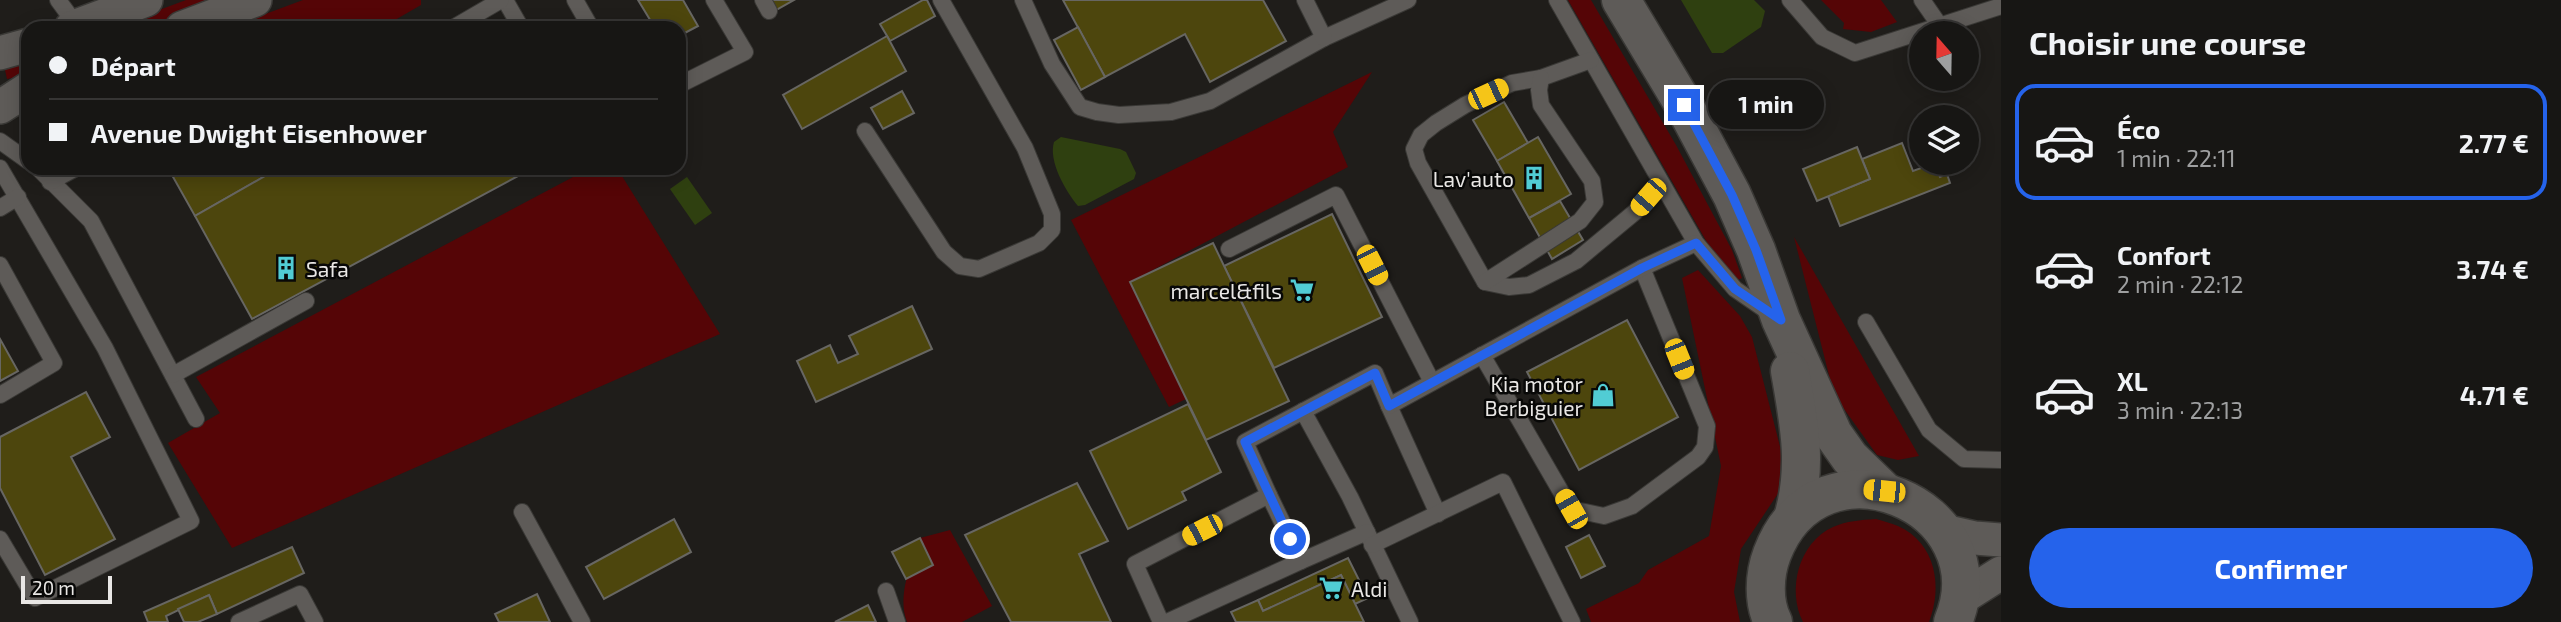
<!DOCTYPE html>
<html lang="fr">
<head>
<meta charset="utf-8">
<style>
	body { margin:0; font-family:"Exo 2",sans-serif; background:#242322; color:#f1f3f6; height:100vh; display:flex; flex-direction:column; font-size:26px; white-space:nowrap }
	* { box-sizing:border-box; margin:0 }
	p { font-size:23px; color:#9e9fa0 }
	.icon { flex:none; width:38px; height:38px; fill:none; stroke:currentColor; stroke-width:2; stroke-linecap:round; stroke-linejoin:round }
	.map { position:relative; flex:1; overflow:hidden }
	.details { display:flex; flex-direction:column; background:#171614; width:560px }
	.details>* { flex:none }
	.hud { position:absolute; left:21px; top:21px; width:665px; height:154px; border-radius:21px; box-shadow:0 4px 18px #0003,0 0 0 2px #363534; display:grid; align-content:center; height:154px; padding:0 28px; background:#171614 }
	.needle { width:46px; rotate:340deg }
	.buttons { position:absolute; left:1909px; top:21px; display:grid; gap:14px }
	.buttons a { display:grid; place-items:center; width:70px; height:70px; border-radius:50%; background:#171614; box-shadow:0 4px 18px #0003,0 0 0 2px #363534; font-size:35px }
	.scale { position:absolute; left:21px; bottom:18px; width:91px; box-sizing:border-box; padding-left:7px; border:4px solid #e9e7e5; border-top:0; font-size:19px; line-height:24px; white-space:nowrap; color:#e9e7e5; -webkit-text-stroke:5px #080807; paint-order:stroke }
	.end { position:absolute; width:32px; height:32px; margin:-16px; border:9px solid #2563eb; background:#fff; box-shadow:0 0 0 4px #fff }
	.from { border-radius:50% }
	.bubble { position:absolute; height:49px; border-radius:24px; background:#171614; box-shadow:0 4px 18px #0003,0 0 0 2px #363534; font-size:23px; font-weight:700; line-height:49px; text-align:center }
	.car { position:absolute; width:21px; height:42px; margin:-21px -10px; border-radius:9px; box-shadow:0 0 5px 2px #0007; background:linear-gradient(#f5c518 24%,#345 0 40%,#f5c518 0 76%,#345 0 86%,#f5c518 0) }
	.hud b { display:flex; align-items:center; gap:24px; height:66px; font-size:26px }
	.hud b+b { border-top:2px solid #363534 }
	.hud i { width:18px; height:18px; background:#f1f3f6 }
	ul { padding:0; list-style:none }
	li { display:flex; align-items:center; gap:21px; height:116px; margin:0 14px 10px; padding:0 14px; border:4px solid transparent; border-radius:21px }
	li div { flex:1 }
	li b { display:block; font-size:26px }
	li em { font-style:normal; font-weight:700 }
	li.active { border-color:#2563eb }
	li>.icon { width:63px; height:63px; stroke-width:1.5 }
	h2 { padding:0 28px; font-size:32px; line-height:84px }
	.action { display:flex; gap:14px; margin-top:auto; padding:14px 28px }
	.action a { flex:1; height:80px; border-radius:42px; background:#2563eb; color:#fff; font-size:28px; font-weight:700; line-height:80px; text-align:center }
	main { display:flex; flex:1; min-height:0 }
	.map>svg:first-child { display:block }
	.green { fill:#550506 }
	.water { fill:#2f4010 }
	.building { fill:#4d460d; stroke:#676662; stroke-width:2 }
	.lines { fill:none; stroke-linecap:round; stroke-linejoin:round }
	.lane-casing { stroke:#3a3936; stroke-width:18 }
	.street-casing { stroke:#3a3936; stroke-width:36 }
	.secondary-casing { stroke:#3a3936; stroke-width:41 }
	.lane { stroke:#5e5b58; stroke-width:16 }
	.street { stroke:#5e5b58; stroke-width:33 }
	.secondary { stroke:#5e5b58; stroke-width:38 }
	.route { stroke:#2563eb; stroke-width:9 }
	.labels { text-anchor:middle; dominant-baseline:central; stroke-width:5; stroke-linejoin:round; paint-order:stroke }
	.poi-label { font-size:21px; fill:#e9e7e5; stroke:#080807; text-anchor:end }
</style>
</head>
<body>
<main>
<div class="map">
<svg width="2001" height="622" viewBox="0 0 2001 622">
	<rect width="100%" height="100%" fill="#1f1d1a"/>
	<!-- green -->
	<g class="green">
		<polygon points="186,0 229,0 155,28 111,28"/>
		<polygon points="303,0 421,0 421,5 381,28 228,28"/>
		<polygon points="1568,0 1591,0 1676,145 1732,250 1742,278 1738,280 1716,258"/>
		<polygon points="1821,0 1881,0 1897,22 1871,32 1843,29 1844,23"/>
		<polygon points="28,60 28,75 7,79 5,70"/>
		<polygon points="1372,72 1333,132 1348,167 1130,282 1186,399 1169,407 1071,220"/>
		<polygon points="590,168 617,168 720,334 232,548 168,443 220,413 196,377"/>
		<polygon points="1794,237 1919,456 1898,460 1877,455 1834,395"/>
		<polygon points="1698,270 1740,316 1752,337 1786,470 1779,492 1741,549 1734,592 1740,622 1591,622 1586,609 1639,583 1648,570 1709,536 1721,466 1682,278"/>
		<path d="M1876 519C1883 521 1891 523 1898 526 1936 543 1943 587 1929 622H1803C1787 590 1798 543 1833 527 1847 521 1860 520 1876 519Z"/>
		<path d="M950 530 992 606 962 622H907C897 594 911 565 920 538Z"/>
	</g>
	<!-- water -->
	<g class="water">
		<polygon points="1681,0 1754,0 1765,11 1761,27 1723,53 1712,53"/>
		<path d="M1061 137 1120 149 1126 152 1136 173 1134 179 1085 205 1078 206C1066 192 1048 161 1054 142Z"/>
		<polygon points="687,177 712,213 695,225 670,189"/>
	</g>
	<!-- building -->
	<g class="building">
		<polygon points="638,0 683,0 698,26 679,36 679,28 655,28"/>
		<polygon points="771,0 794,0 776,10"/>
		<polygon points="923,0 927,0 935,16 890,41 880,24"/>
		<polygon points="1063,0 1263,0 1286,41 1210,82 1185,34 1105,77"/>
		<polygon points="1078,27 1105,77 1081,90 1054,40"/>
		<polygon points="887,36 906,71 802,129 783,95"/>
		<polygon points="902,91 914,113 883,129 871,108"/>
		<polygon points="1504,102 1528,143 1497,161 1473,120"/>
		<polygon points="1538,137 1571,194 1529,218 1497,161"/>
		<polygon points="1902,143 1913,171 1935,163 1940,177 1947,174 1950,183 1840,226 1828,196 1870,179 1862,159"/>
		<polygon points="1857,147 1870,179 1817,201 1803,169"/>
		<polygon points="168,168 279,168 195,216"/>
		<polygon points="279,168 533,168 252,319 195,216"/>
		<polygon points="1560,201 1583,240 1552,259 1529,218"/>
		<polygon points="1332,214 1382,317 1274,368 1224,266"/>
		<polygon points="1213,243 1289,401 1206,440 1130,282"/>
		<polygon points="912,306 932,349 816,402 797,361 830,345 838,363 858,354 849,336"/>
		<polygon points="1627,320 1678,417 1579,470 1527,372"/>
		<polygon points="0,339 18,371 0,381"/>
		<polygon points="86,392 110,437 71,457 115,539 45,575 0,488 0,437"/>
		<polygon points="1188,404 1221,472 1182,492 1186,500 1128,529 1090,451"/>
		<polygon points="1077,483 1108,541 1079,554 1111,622 1011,622 965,535"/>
		<polygon points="674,519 691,552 604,599 586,567"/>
		<polygon points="1589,535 1605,566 1581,578 1566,547"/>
		<polygon points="920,538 933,565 906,579 892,552"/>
		<polygon points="292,547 304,573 217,614 209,595 166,616 168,622 148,622 144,612"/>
		<polygon points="1348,558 1368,598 1355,604 1341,575 1263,611 1258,600"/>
		<polygon points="1341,575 1364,622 1236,622 1231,612 1258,600 1263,611"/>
		<polygon points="537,594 550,622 499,622 495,614"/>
		<polygon points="209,595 217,614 198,622 184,622 178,609"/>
		<polygon points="868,605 876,622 835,622"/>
	</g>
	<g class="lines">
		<!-- lane casing -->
		<g class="lane-casing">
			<g id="lane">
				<polyline points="58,0 77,26"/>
				<polyline points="505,0 521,28"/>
				<polyline points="575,0 591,28"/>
				<polyline points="763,0 769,11"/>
				<polyline points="1023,0 1052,64 1080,107 1097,112 1119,115 1171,112 1210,101 1324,38 1408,0"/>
				<polyline points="1305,0 1324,38"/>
				<polyline points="1557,0 1696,243 1735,289 1770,313"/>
				<polyline points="1790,0 1822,37 1855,53 2001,6"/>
				<polyline points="1922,0 1940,26"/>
				<polyline points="453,28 501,0"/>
				<polyline points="1591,60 1541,78 1512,83 1465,105 1436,123 1421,135 1414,149 1418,163 1485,282 1509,287 1529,285 1576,261 1635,212 1660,183"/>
				<polyline points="679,85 745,52 714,0"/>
				<polyline points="865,131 944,252 960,266 979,269 1039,243 1052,230 1052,214 1025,148 941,0"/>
				<polyline points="0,141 28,161"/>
				<polyline points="0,168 105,348 191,521 35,598 0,539"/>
				<polyline points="38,168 91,221 196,419"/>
				<polyline points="50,182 76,168"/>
				<polyline points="0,208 18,197"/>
				<polyline points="1229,249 1336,195 1432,382"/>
				<polyline points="0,265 54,363 0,395"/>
				<polyline points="1485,282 1580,221 1595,202 1592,181 1541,105 1539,90 1541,78"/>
				<polyline points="1866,322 1929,430 1964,459 2001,460"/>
				<polyline points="1482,355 1571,509 1604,516 1632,506 1698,457 1705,447 1707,426 1642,268"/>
				<polyline points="173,375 306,301"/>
				<polyline points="1389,406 1438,514"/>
				<polyline points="1303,411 1350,497 1410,622"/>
				<polyline points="1269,495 1301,561 1367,532"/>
				<polyline points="522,512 582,622"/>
				<polyline points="1372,545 1503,482 1572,622"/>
				<polyline points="886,591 897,622"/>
				<polyline points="239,622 300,594 315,622"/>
				<polyline points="1161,622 1135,564 1269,495 1245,442 1375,373 1389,406 1642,268 1696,243"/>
				<polyline points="1167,622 1301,561"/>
			</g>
		</g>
		<!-- street casing -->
		<g class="street-casing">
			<g id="street">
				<polyline points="71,28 146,0"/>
				<polyline points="182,28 255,0"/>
				<polyline points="0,53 28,45"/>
				<polyline points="0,107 28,89"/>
				<polyline points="1944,531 1975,538 2001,540"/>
				<polyline points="1960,599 2001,573"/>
			</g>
		</g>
		<!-- secondary casing -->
		<g class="secondary-casing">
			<g id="secondary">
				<polyline points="1621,0 1684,105 1732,195 1756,250 1781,320 1833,434 1850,458 1884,491"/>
				<path d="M1790 371C1799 423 1808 465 1793 518"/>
				<path d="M1773 622C1763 602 1764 575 1772 554 1820 428 2001 506 1953 622"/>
			</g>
		</g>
		<!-- lane -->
		<use href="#lane" class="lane"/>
		<!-- street -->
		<use href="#street" class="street"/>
		<!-- secondary -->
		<use href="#secondary" class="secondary"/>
	</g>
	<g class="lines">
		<!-- route -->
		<polyline class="route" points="1290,539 1245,442 1375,373 1389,406 1642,268 1696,243 1735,289 1781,320 1756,250 1732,195 1684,105"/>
	</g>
	<!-- icons -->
	<defs>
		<g id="building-bare" transform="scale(1.89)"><path d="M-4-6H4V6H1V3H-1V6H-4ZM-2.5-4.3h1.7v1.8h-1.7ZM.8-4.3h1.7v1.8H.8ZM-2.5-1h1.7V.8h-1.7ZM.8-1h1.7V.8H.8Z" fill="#51ccd4" stroke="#080807" stroke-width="2.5" paint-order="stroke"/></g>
		<g id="supermarket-bare" transform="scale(1.89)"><path d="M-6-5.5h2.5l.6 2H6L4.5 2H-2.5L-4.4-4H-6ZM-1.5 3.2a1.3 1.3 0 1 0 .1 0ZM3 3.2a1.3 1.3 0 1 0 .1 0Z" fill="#51ccd4" stroke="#080807" stroke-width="2.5" paint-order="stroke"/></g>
		<g id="shop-bare" transform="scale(1.89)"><path d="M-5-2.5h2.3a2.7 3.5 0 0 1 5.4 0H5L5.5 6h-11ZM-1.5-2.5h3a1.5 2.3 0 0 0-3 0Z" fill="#51ccd4" stroke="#080807" stroke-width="2.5" paint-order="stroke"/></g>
	</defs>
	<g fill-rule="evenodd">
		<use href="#building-bare" x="1534" y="178"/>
		<use href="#building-bare" x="286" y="268"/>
		<use href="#supermarket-bare" x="1302" y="290"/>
		<use href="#shop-bare" x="1603" y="395"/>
		<use href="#supermarket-bare" x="1331" y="588"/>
	</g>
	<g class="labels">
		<!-- poi labels -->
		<g class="poi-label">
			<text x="1514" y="178">Lav'auto</text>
			<text x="306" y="268" text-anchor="start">Safa</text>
			<text x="1282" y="290">marcel&amp;fils</text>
			<text x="1583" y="383">Kia motor<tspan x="1583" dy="24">Berbiguier</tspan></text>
			<text x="1351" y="588" text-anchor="start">Aldi</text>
		</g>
	</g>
</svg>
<div class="buttons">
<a><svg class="needle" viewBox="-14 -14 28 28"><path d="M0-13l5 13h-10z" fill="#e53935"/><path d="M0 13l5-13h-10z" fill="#9e9fa0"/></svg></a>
<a><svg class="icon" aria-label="layers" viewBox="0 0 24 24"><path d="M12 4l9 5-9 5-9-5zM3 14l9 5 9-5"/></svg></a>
</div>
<div class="scale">20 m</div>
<i class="end from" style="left:1290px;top:539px"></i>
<i class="end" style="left:1684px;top:105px"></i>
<div class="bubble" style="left:1708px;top:80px;width:116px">1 min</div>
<i class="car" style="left:1488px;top:94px;rotate:65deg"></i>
<i class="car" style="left:1648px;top:197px;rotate:221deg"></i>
<i class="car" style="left:1372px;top:265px;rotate:153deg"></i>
<i class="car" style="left:1679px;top:359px;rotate:158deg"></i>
<i class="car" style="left:1884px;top:491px;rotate:276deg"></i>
<i class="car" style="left:1571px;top:509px;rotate:330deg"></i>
<i class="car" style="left:1202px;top:530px;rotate:243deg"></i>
<div class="hud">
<b><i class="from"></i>Départ</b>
<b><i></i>Avenue Dwight Eisenhower</b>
</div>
</div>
<section class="details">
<h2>Choisir une course</h2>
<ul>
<li class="active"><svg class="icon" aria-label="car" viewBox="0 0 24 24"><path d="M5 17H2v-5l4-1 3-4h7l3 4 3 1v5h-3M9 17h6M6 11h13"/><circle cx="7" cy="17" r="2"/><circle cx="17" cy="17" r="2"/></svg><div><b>Éco</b><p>1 min · 22:11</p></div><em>2.77 €</em></li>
<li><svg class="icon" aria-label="car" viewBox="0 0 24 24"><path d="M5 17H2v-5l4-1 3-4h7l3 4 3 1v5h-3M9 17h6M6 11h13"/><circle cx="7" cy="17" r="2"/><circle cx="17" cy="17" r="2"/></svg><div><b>Confort</b><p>2 min · 22:12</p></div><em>3.74 €</em></li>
<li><svg class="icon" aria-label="car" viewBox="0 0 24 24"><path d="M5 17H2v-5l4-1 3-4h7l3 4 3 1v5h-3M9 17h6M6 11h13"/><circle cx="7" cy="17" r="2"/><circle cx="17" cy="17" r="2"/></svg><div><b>XL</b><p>3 min · 22:13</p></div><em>4.71 €</em></li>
</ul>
<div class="action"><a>Confirmer</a></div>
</section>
</main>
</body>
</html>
